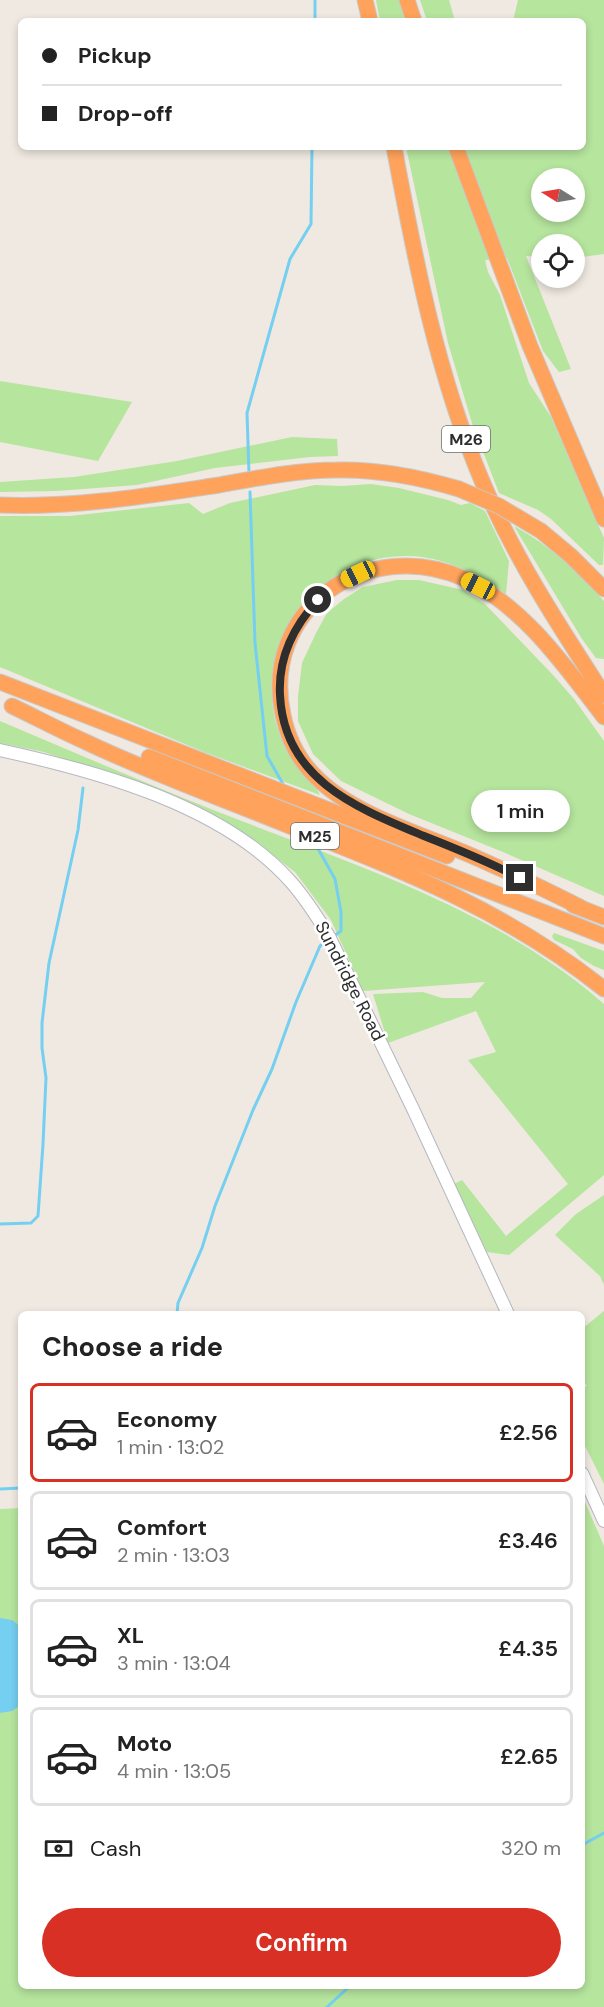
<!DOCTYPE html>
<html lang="en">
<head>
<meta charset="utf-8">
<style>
	body { margin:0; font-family:"DM Sans",sans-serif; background:#f2f2f2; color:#222; height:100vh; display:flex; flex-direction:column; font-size:22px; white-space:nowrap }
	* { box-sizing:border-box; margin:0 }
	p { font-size:20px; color:#767676 }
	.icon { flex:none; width:33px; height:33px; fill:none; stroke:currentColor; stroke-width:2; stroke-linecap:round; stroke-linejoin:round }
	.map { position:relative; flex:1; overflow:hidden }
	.drawer { position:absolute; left:18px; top:1311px; width:567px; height:678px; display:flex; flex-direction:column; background:#fff; border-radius:9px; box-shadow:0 3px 9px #0003 }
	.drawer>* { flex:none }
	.banner { position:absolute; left:18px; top:18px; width:568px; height:132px; border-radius:9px; box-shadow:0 3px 9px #0003; display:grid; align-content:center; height:132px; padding:0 24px; background:#fff }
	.needle { width:39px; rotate:281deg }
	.controls { position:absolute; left:531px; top:168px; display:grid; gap:12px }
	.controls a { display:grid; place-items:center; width:54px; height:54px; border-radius:50%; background:#fff; box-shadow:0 3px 9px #0003; font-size:30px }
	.end { position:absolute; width:27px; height:27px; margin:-14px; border:8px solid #2e2e2e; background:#fff; box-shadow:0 0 0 3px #fff }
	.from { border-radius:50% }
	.bubble { position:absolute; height:42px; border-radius:21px; background:#fff; box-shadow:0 3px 9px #0003; font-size:20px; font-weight:600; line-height:42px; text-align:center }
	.car { position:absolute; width:18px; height:36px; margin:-18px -9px; border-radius:8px; box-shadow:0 0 4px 2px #0007; background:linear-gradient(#f5c518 24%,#345 0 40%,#f5c518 0 76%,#345 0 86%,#f5c518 0) }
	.banner b { display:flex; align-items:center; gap:21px; height:57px; font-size:22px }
	.banner b+b { border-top:2px solid #e0e0e0 }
	.banner i { width:15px; height:15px; background:#222 }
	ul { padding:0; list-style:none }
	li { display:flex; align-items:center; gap:18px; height:99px; margin:0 12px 9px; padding:0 12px; border:3px solid #e0e0e0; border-radius:9px }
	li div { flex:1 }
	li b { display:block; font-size:22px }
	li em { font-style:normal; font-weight:600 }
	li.current { border-color:#d93025 }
	li>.icon { width:54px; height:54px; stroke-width:1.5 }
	h2 { padding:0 24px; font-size:27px; line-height:72px }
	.pay { display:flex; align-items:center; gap:15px; height:66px; padding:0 24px; font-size:22px }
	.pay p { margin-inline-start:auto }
	.cta { display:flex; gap:12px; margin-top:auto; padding:12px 24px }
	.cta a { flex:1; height:69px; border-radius:36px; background:#d93025; color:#fff; font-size:24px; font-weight:600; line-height:69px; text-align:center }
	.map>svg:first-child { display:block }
	.green { fill:#b6e59e; fill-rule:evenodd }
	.water { fill:#75cff0 }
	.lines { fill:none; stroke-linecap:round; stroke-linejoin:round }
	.stream { stroke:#75cff0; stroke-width:3 }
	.secondary-casing { stroke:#b4b7c1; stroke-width:14 }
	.motorway-casing { stroke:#c9c9c9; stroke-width:17 }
	.secondary { stroke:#fff; stroke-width:12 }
	.motorway { stroke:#ffa35c; stroke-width:15 }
	.motorway-bridge-casing { stroke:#c9c9c9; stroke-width:17; stroke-linecap:butt }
	.motorway-bridge { stroke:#ffa35c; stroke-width:15 }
	.route { stroke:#2e2e2e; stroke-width:8 }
	.labels { text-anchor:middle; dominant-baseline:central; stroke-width:5; stroke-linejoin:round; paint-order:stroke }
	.shield { fill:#fff; stroke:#6d6d6d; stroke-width:1.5 }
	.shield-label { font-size:16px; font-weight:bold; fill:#2e2e2e }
	.street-label { font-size:18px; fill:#2e2e2e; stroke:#fff }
</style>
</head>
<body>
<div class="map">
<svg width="604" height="2007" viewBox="0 0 604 2007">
	<rect width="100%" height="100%" fill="#efe9e1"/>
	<!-- green -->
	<g class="green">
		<polygon points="376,0 399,0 405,21 380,21"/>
		<polygon points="420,0 449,0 455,21 427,21"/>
		<path d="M518 0H604V254L575 258 574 244H542L541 257 526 256 571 369 559 372 543 351 507 258 485 260 488 272 500 295 529 383 551 417 604 538 603 565H599L551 519 538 510 499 493 472 423 448 343 406 147H584V21H513ZM542 178H574V212H542Z"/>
		<polygon points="0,381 132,402 98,461 0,442"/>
		<polygon points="292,437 337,439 338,456 310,457 215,468 137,485 56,491 0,492 0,482 74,477 177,461"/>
		<path d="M371 484 399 488 448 500 461 505 470 503 485 511 509 561 506 594C477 574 445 557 409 556 329 554 261 627 273 708 276 731 286 753 300 771 306 779 316 785 320 795L204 752 0 667V516H70L189 503 203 514 230 503 315 485 342 486Z"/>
		<path d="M514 526C549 545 578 571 604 601V659L596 658 582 639Z"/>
		<polygon points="397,580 419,580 463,590 485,604 553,675 574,699 604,741 604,896 503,852 409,814 341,781 313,754 298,721 298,697 302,663 316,633 327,613 344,599 363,587"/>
		<path d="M0 721C85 757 170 794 257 827 376 872 507 918 604 1004V1175L509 1255 487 1252 452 1185 462 1180 506 1236 568 1184 468 1060 496 1052 476 1011 388 1043 373 994 423 992 442 998H471L485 982 363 991 331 920 295 872 251 839 218 818 172 796 44 752 0 743Z"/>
		<polygon points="554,933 604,951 604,970 594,966 581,958 573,949 554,940 552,936"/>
		<polygon points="604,1195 604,1285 600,1276 555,1235 576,1214"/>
		<polygon points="604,1311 604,1484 582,1440 582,1388 587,1386 582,1379 582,1329"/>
		<polygon points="582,1495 604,1546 604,2007 0,2007 0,1509 21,1508 21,1986 582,1986"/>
	</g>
	<!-- water -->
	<polygon class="water" points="0,1618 12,1620 21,1627 21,1705 12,1711 0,1713"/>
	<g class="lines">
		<!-- stream -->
		<g class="stream">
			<polyline points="315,21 315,0"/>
			<polyline points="249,473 247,413 290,259 311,224 312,147"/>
			<polyline points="250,492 255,643 267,756 283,784"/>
			<polyline points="316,845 335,879 341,912 341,931 334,936"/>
			<polyline points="0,1224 31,1223 38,1216 43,1144 46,1078 42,1048 42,1023 49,963 78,830 83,788"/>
			<polyline points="177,1314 178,1303 202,1248 215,1206 253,1110 272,1069 296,1002 320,946 326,941"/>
			<polyline points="0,1489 21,1488"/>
			<polyline points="582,1845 604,1833"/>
			<polyline points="327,2007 350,1986"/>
		</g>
		<!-- secondary casing -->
		<g class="secondary-casing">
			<g id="secondary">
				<path d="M0 750C96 771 223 805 291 882 306 899 318 918 330 938L413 1109 508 1314"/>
				<polyline points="582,1473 604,1521"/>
			</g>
		</g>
		<!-- motorway casing -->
		<g class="motorway-casing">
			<g id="motorway">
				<polyline points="365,0 370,21"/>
				<polyline points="407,0 414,21"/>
				<path d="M394 147C415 260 437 374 482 481 514 557 559 626 604 695"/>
				<polyline points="456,147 530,346 604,519"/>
				<path d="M0 505C74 508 146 496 219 485 258 478 297 470 337 470 379 469 419 477 459 489"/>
				<polyline points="541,531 571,556 604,589"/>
				<polyline points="0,682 447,856"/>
				<path d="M12 706C37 718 61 731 86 742 151 773 221 798 287 825 403 871 505 910 604 989"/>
				<polyline points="149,757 604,936"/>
				<polyline points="573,905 604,917"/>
				<path d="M580 907C544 889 507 871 470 855 422 834 354 815 317 778 299 761 288 739 283 715 260 609 367 536 463 578 523 605 565 666 604 717"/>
			</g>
		</g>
		<!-- secondary -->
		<use href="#secondary" class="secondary"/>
		<!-- motorway -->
		<use href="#motorway" class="motorway"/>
		<!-- motorway-bridge casing -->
		<g class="motorway-bridge-casing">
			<polyline id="motorway-bridge" points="459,489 499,506 541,531"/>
		</g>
		<!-- motorway-bridge -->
		<use href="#motorway-bridge" class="motorway-bridge"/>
	</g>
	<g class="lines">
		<!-- route -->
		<path class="route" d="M318 600C293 627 278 659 280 695 284 780 357 808 424 836 457 849 489 862 520 878"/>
	</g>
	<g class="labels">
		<!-- shield labels -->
		<g class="shield">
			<rect x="442" y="426" width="48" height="26" rx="4.5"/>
			<rect x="291" y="823" width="48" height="26" rx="4.5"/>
		</g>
		<g class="shield-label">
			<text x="466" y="439">M26</text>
			<text x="315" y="836">M25</text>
		</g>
		<!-- street labels -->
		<g class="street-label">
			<text transform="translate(350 981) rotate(63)">Sundridge Road</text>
		</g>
	</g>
</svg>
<div class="controls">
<a><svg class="needle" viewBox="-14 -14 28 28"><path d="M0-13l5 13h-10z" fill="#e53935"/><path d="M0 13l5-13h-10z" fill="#767676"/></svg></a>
<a><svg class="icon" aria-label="locate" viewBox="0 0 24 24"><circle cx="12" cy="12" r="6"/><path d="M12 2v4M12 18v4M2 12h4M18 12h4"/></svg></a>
</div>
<i class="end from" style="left:318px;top:600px"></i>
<i class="end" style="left:520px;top:878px"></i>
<div class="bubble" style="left:471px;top:790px;width:99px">1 min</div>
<i class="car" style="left:358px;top:574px;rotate:245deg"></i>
<i class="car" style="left:478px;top:586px;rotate:297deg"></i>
<div class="banner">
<b><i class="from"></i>Pickup</b>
<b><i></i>Drop-off</b>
</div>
<section class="drawer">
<h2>Choose a ride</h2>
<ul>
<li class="current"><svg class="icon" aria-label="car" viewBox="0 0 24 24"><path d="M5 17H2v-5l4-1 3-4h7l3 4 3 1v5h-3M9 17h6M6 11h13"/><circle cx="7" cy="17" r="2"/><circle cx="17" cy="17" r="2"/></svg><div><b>Economy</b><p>1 min · 13:02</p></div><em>£2.56</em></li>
<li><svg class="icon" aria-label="car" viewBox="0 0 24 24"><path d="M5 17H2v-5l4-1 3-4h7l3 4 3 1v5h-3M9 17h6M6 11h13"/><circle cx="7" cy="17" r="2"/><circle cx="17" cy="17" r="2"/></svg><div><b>Comfort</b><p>2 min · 13:03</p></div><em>£3.46</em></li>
<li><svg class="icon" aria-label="car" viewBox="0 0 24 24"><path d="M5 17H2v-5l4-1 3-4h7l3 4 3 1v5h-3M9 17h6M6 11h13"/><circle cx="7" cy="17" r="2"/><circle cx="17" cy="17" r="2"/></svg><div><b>XL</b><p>3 min · 13:04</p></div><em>£4.35</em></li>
<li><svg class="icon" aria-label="car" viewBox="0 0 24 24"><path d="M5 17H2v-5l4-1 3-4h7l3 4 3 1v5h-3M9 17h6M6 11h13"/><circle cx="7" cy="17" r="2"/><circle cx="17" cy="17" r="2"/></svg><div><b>Moto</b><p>4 min · 13:05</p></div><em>£2.65</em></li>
</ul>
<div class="pay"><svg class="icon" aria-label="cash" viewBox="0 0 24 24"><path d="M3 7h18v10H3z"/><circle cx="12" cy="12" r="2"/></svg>Cash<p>320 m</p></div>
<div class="cta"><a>Confirm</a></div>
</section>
</div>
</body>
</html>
